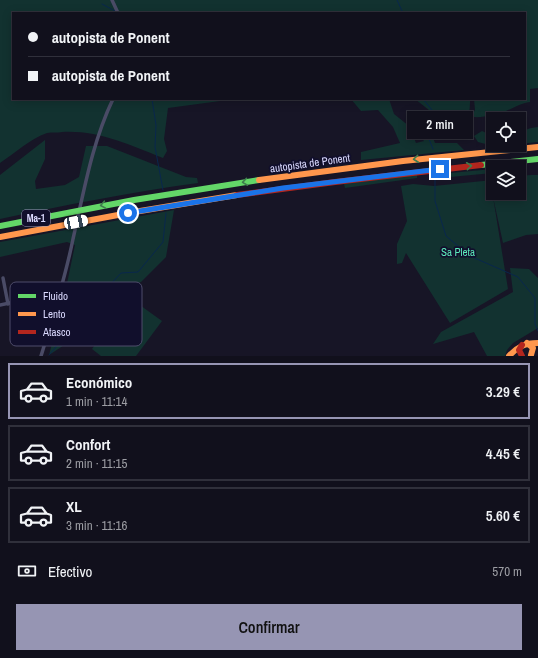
<!DOCTYPE html>
<html lang="es">
<head>
<meta charset="utf-8">
<style>
	body { margin:0; font-family:"Archivo Narrow",sans-serif; background:#1e1e29; color:#f1f3f6; height:100vh; display:flex; flex-direction:column; font-size:15px; white-space:nowrap }
	* { box-sizing:border-box; margin:0 }
	p { font-size:13px; color:#9c9da3 }
	.icon { flex:none; width:22px; height:22px; fill:none; stroke:currentColor; stroke-width:2; stroke-linecap:round; stroke-linejoin:round }
	.map { position:relative; height:356px; overflow:hidden }
	.drawer { display:flex; flex-direction:column; background:#11101c; flex:1 }
	.drawer>* { flex:none }
	.hud { position:absolute; left:12px; top:12px; width:514px; height:88px; border-radius:0px; box-shadow:0 2px 10px #0003,0 0 0 1px #30303b; display:grid; align-content:center; height:88px; padding:0 16px; background:#11101c }
	.fabs { position:absolute; left:486px; top:112px; display:grid; gap:8px }
	.fabs a { display:grid; place-items:center; width:40px; height:40px; border-radius:0px; background:#11101c; box-shadow:0 2px 10px #0003,0 0 0 1px #30303b; font-size:20px }
	.end { position:absolute; width:18px; height:18px; margin:-9px; border:5px solid #1a73e8; background:#fff; box-shadow:0 0 0 2px #fff }
	.from { border-radius:50% }
	.bubble { position:absolute; height:28px; border-radius:0px; background:#11101c; box-shadow:0 2px 10px #0003,0 0 0 1px #30303b; font-size:13px; font-weight:600; line-height:28px; text-align:center }
	.car { position:absolute; width:12px; height:24px; margin:-12px -6px; border-radius:5px; box-shadow:0 0 3px 1px #0007; background:linear-gradient(#fff 24%,#345 0 40%,#fff 0 76%,#345 0 86%,#fff 0) }
	.hud b { display:flex; align-items:center; gap:14px; height:38px; font-size:15px }
	.hud b+b { border-top:1px solid #30303b }
	.hud i { width:10px; height:10px; background:#f1f3f6 }
	ul { padding:7px 0 0; list-style:none }
	li { display:flex; align-items:center; gap:12px; height:56px; margin:0 8px 6px; padding:0 8px; border:2px solid #30303b; border-radius:0px }
	li div { flex:1 }
	li b { display:block; font-size:15px }
	li em { font-style:normal; font-weight:600 }
	li.selected { border-color:#9695b3 }
	li>.icon { width:36px; height:36px; stroke-width:1.5 }
	.pay { display:flex; align-items:center; gap:10px; height:44px; padding:0 16px; font-size:15px }
	.pay p { margin-inline-start:auto }
	.button { display:flex; gap:8px; margin-top:auto; padding:8px 16px }
	.button a { flex:1; height:46px; border-radius:0px; background:#9695b3; color:#111; font-size:16px; font-weight:600; line-height:46px; text-align:center }
	.map>svg:first-child { display:block }
	.green { fill:#123230 }
	.lines { fill:none; stroke-linecap:round; stroke-linejoin:round }
	.stream { stroke:#09274d; stroke-width:1 }
	.street { stroke:#4a4b66; stroke-width:3.5 }
	.fast { stroke:#63d668; stroke-width:6 }
	.slow { stroke:#ff974d; stroke-width:6 }
	.jam { stroke:#b3261e; stroke-width:6 }
	.oneway { stroke:#3e7c4d }
	.route { stroke:#1a73e8; stroke-width:5 }
	.labels { text-anchor:middle; dominant-baseline:central; stroke-width:3.5; stroke-linejoin:round; paint-order:stroke }
	.shield { fill:#110f2c; stroke:#9e9dc0; stroke-width:1 }
	.shield-label { font-size:10px; font-weight:bold; fill:#dbdaff }
	.street-label { font-size:11px; fill:#dbdaff; stroke:#110f2c }
	.park-label { font-size:11px; fill:#5be9ba; stroke:#110f2c }
	.key { fill:#110f2c; stroke:#4e4c6b; stroke-width:1 }
	.key-label { font-size:11px; fill:#dbdaff }
</style>
</head>
<body>
<div class="map">
<svg width="538" height="356" viewBox="0 0 538 356">
	<rect width="100%" height="100%" fill="#171526"/>
	<!-- green -->
	<g class="green">
		<path d="M0 0H538V88L530 89V102C521 103 514 108 506 111 499 114 482 118 474 117L473 113 475 110 474 99H525V13H13V99H235L168 108 164 139 167 151 163 158C130 145 98 130 62 132 58 133 52 132 47 133 30 139 15 153 0 163Z"/>
		<polygon points="351,99 389,99 394,114 409,126 416,143 424,141 416,132 408,116 415,110 427,122 435,143 457,143 464,150 361,160 361,152 400,143 393,127 378,110 361,111"/>
		<path d="M415 99H470C470 117 468 121 453 129Z"/>
		<polygon points="538,127 538,142 519,144 519,132 531,128"/>
		<polygon points="482,131 493,136 493,145 507,145 493,146 478,142 474,136"/>
		<path d="M45 140V159L35 181 36 189 65 185 79 177 86 146H107L186 177 197 178 198 183C131 192 66 205 0 219V175Z"/>
		<polygon points="493,169 493,173 450,177 450,173"/>
		<polygon points="417,175 417,178 345,188 344,184"/>
		<polygon points="531,175 538,175 538,234 526,235 503,243 493,197 508,289 450,323 406,253 402,263 397,264 397,244 407,221 401,186 413,184 434,186 493,180 493,193 519,193 519,176"/>
		<polygon points="174,210 166,257 141,282 124,287 120,285 81,334 49,355 65,293 75,245 67,242 0,257 0,242"/>
		<polygon points="510,268 529,269 538,278 538,328 513,343 507,350 505,356 487,356 474,332 433,344 441,332 513,292"/>
		<polygon points="130,298 162,321 136,356 101,356 92,349"/>
	</g>
	<g class="lines">
		<!-- stream -->
		<g class="stream">
			<polyline points="397,0 403,13"/>
			<polyline points="102,4 115,11"/>
			<polyline points="152,99 156,125 155,147 163,190"/>
			<polyline points="423,99 432,110 423,124 433,149"/>
			<polyline points="435,178 435,201 446,236 470,256 518,277 535,298 535,324 538,331"/>
			<polyline points="49,355 108,287 121,273 138,272 163,242 166,213"/>
		</g>
		<!-- street -->
		<g class="street">
			<polyline points="112,0 118,13"/>
			<polyline points="3,278 8,304"/>
			<polyline points="0,305 61,292"/>
			<path d="M41 356C53 317 65 279 73 239 84 191 92 143 113 99"/>
		</g>
		<!-- fast -->
		<g class="fast">
			<polyline points="481,165 538,159"/>
			<polyline points="0,226 134,200 259,180"/>
		</g>
		<!-- slow -->
		<g class="slow">
			<polyline points="259,180 403,161 538,147"/>
			<polyline points="0,237 134,212 237,195"/>
			<polyline points="527,343 533,348 531,355"/>
			<path d="M509 356C517 347 525 343 538 343"/>
		</g>
		<!-- jam -->
		<g class="jam">
			<polyline points="237,195 335,182 481,165"/>
			<polyline points="522,345 519,350 522,356"/>
		</g>
	</g>
	<!-- one-way arrows -->
	<defs><path id="oneway-chevron" d="M-2-3.5L2.5 0L-2 3.5" fill="none" stroke-width="1.6" stroke-linecap="round" stroke-linejoin="round"/></defs>
	<g class="oneway">
		<use href="#oneway-chevron" transform="translate(416 159) rotate(174)"/>
		<use href="#oneway-chevron" transform="translate(469 166) rotate(-6)"/>
		<use href="#oneway-chevron" transform="translate(245 182) rotate(172)"/>
		<use href="#oneway-chevron" transform="translate(103 205) rotate(170)"/>
	</g>
	<g class="lines">
		<!-- route -->
		<polyline class="route" points="128,213 283,188 440,169"/>
	</g>
	<g class="labels">
		<!-- shield labels -->
		<rect class="shield" x="22" y="210" width="28" height="16" rx="3"/>
		<g class="shield-label">
			<text x="36" y="218">Ma-1</text>
		</g>
		<!-- street labels -->
		<g class="street-label">
			<text transform="translate(310 163) rotate(-8)">autopista de Ponent</text>
		</g>
		<!-- park labels -->
		<g class="park-label">
			<text x="458" y="252">Sa Pleta</text>
		</g>
	</g>
	<!-- legend -->
	<rect x="10" y="282" width="132" height="64" rx="6" class="key"/>
	<rect x="18" y="294" width="18" height="4" fill="#63d668"/>
	<rect x="18" y="312" width="18" height="4" fill="#ff974d"/>
	<rect x="18" y="330" width="18" height="4" fill="#b3261e"/>
	<g class="key-label">
		<text x="43" y="300">Fluido</text>
		<text x="43" y="318">Lento</text>
		<text x="43" y="336">Atasco</text>
	</g>
</svg>
<div class="fabs">
<a><svg class="icon" aria-label="locate" viewBox="0 0 24 24"><circle cx="12" cy="12" r="6"/><path d="M12 2v4M12 18v4M2 12h4M18 12h4"/></svg></a>
<a><svg class="icon" aria-label="layers" viewBox="0 0 24 24"><path d="M12 4l9 5-9 5-9-5zM3 14l9 5 9-5"/></svg></a>
</div>
<i class="end from" style="left:128px;top:213px"></i>
<i class="end" style="left:440px;top:169px"></i>
<div class="bubble" style="left:407px;top:111px;width:66px">2 min</div>
<i class="car" style="left:76px;top:222px;rotate:79deg"></i>
<div class="hud">
<b><i class="from"></i>autopista de Ponent</b>
<b><i></i>autopista de Ponent</b>
</div>
</div>
<section class="drawer">
<ul>
<li class="selected"><svg class="icon" aria-label="car" viewBox="0 0 24 24"><path d="M5 17H2v-5l4-1 3-4h7l3 4 3 1v5h-3M9 17h6M6 11h13"/><circle cx="7" cy="17" r="2"/><circle cx="17" cy="17" r="2"/></svg><div><b>Económico</b><p>1 min · 11:14</p></div><em>3.29 €</em></li>
<li><svg class="icon" aria-label="car" viewBox="0 0 24 24"><path d="M5 17H2v-5l4-1 3-4h7l3 4 3 1v5h-3M9 17h6M6 11h13"/><circle cx="7" cy="17" r="2"/><circle cx="17" cy="17" r="2"/></svg><div><b>Confort</b><p>2 min · 11:15</p></div><em>4.45 €</em></li>
<li><svg class="icon" aria-label="car" viewBox="0 0 24 24"><path d="M5 17H2v-5l4-1 3-4h7l3 4 3 1v5h-3M9 17h6M6 11h13"/><circle cx="7" cy="17" r="2"/><circle cx="17" cy="17" r="2"/></svg><div><b>XL</b><p>3 min · 11:16</p></div><em>5.60 €</em></li>
</ul>
<div class="pay"><svg class="icon" aria-label="cash" viewBox="0 0 24 24"><path d="M3 7h18v10H3z"/><circle cx="12" cy="12" r="2"/></svg>Efectivo<p>570 m</p></div>
<div class="button"><a>Confirmar</a></div>
</section>
</body>
</html>
